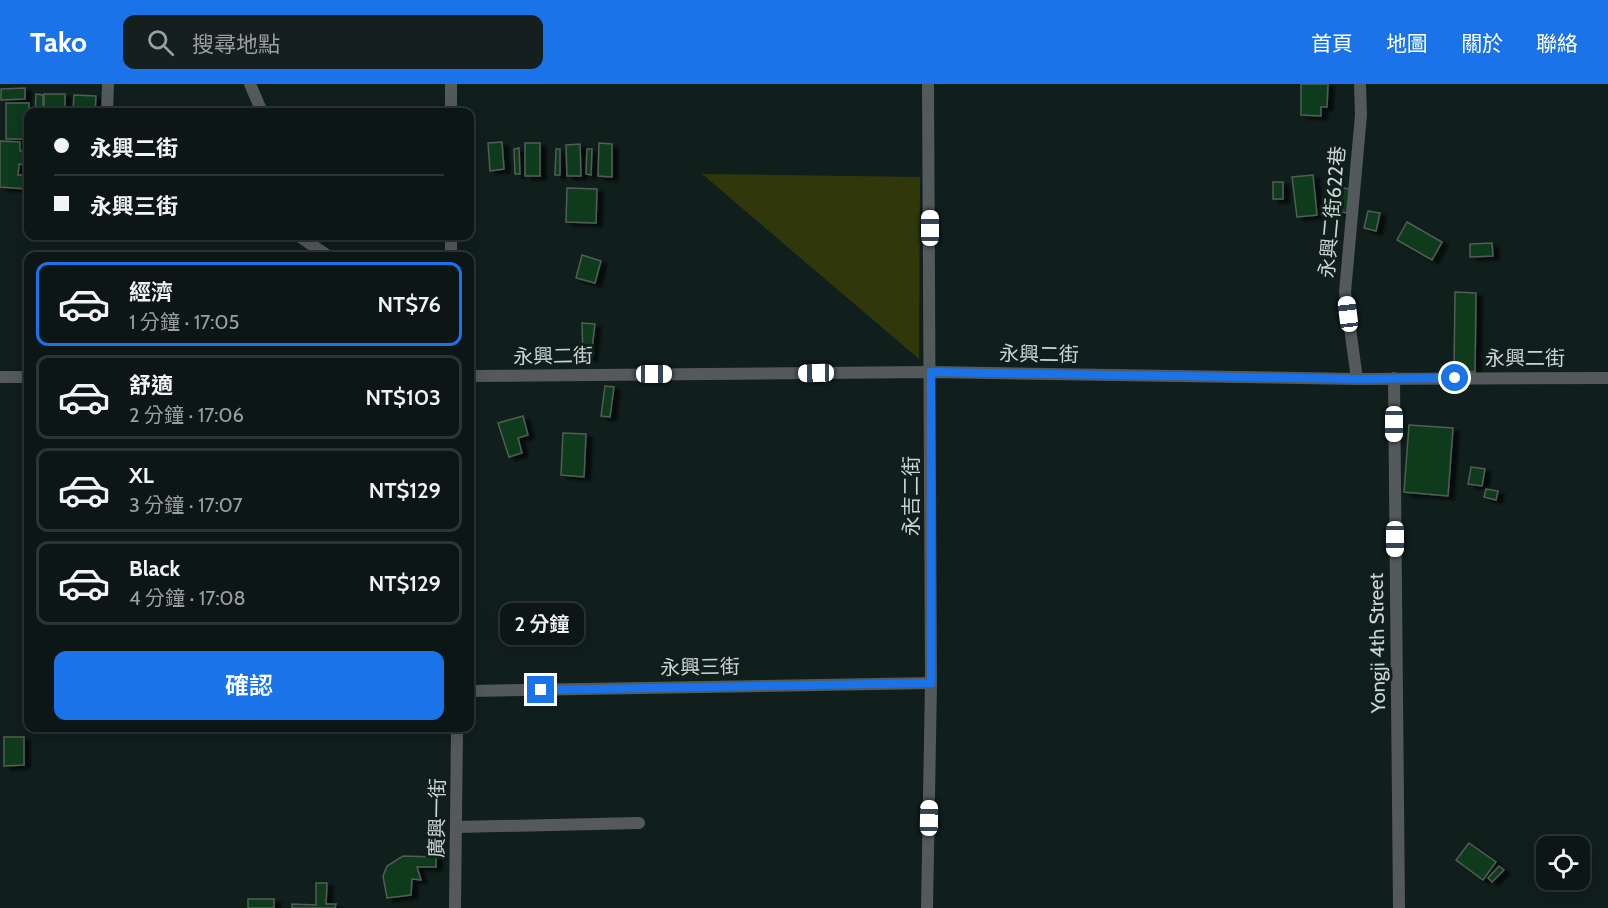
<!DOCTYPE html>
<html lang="zh-TW">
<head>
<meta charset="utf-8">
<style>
	body { margin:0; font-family:Cabin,"Noto Sans TC",sans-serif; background:#151f1e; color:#f1f3f6; height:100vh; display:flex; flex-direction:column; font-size:22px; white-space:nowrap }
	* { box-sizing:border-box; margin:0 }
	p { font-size:20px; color:#9a9fa0 }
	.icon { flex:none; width:33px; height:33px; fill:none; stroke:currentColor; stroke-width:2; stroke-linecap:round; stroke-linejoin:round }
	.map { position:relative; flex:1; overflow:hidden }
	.drawer { position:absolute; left:24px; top:168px; width:450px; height:480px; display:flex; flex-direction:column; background:#0c1615; border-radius:12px; box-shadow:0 3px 15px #0003,0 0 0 2px #2c3534 }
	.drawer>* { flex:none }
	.banner { position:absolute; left:24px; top:24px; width:450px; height:132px; border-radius:12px; box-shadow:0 3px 15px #0003,0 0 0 2px #2c3534; display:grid; align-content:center; height:132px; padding:0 30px; background:#0c1615 }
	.buttons { position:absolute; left:1536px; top:752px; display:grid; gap:12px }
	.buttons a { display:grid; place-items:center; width:54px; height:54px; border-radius:12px; background:#0c1615; box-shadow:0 3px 15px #0003,0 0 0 2px #2c3534; font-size:30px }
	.end { position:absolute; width:27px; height:27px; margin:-14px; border:8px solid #1a73e8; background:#fff; box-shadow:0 0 0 3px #fff }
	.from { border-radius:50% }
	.bubble { position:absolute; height:42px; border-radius:12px; background:#0c1615; box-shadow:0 3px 15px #0003,0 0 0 2px #2c3534; font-size:20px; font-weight:600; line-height:42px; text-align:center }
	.car { position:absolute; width:18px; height:36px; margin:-18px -9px; border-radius:8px; box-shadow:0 0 4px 2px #0007; background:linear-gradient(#fff 24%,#345 0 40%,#fff 0 76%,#345 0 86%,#fff 0) }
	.banner b { display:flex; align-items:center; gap:21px; height:57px; font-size:22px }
	.banner b+b { border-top:2px solid #2c3534 }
	.banner i { width:15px; height:15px; background:#f1f3f6 }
	ul { padding:10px 0 0; list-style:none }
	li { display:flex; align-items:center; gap:18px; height:84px; margin:0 12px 9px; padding:0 18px; border:3px solid #2c3534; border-radius:12px }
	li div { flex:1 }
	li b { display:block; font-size:22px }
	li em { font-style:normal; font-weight:600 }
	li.current { border-color:#1a73e8 }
	li>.icon { width:54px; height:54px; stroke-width:1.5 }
	.primary-button { display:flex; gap:12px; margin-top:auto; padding:12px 30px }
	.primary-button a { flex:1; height:69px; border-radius:12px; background:#1a73e8; color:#fff; font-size:24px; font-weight:600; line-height:69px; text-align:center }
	header { display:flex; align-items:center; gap:36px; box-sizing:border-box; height:84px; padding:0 30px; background:#1a73e8; color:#fff }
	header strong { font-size:28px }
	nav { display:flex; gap:33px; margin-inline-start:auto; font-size:21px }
	.search { width:420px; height:54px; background:#151f1e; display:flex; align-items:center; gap:15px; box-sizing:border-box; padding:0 21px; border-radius:12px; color:#9a9fa0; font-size:22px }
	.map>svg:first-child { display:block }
	.green { fill:#30380b }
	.building { fill:#0e3b1e; stroke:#525d54; stroke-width:1.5; filter:url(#shadow) }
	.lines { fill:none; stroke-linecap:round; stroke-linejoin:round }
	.street { stroke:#545a5c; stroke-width:12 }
	.route { stroke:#1a73e8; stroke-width:8 }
	.labels { text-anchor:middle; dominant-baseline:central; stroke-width:6; stroke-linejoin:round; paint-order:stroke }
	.street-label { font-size:20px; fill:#ccd5d3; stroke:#101e1c }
</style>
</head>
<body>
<header>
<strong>Tako</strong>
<div class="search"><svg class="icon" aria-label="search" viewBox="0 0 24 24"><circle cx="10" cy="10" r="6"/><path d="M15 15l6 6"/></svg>搜尋地點</div>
<nav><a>首頁</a><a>地圖</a><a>關於</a><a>聯絡</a></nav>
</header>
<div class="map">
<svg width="1608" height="824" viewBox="0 0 1608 824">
	<defs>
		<filter id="shadow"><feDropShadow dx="6" dy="3.5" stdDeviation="1.5" flood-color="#0009"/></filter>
	</defs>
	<rect width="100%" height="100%" fill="#101e1c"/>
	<!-- green -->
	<polygon class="green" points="702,90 920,93 919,275"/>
	<!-- building -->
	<g class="building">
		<polygon points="1301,0 1328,0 1327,23 1321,23 1321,32 1301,31"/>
		<polygon points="25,4 25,15 1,16 1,5"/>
		<polygon points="36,10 43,11 43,28 35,28"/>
		<rect x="44" y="10" width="21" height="16"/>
		<polygon points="74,11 96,12 95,28 73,28"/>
		<polygon points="6,19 29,19 28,55 6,55"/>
		<polygon points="0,57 20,58 20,67 25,67 25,81 19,80 18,91 26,91 26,105 0,103"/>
		<polygon points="502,58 504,85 490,87 488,59"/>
		<rect x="525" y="59" width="15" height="33"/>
		<polygon points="599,59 612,60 612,93 598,92"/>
		<polygon points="580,60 581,92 567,92 566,61"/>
		<polygon points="519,64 520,90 515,90 514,65"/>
		<polygon points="556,65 560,65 560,91 555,91"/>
		<polygon points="587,65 592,65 591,91 586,90"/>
		<polygon points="1313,91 1317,131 1297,133 1292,93"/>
		<rect x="1273" y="98" width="10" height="17"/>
		<polygon points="1332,102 1350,105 1347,129 1331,126"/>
		<polygon points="567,104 597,105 596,139 566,138"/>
		<polygon points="1368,127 1380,129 1376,147 1364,144"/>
		<polygon points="1407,138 1442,158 1432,176 1397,156"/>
		<polygon points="1492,159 1493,172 1470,173 1470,160"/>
		<polygon points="582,171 601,177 595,199 576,194"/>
		<polygon points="1455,208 1476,209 1475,288 1454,287"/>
		<polygon points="582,239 595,240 591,273 583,273"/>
		<polygon points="605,302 614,303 610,333 601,332"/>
		<polygon points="523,332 528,351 518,354 522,369 509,373 498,339"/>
		<polygon points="1409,341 1453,344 1448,412 1404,408"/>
		<polygon points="563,349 586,350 584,393 561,391"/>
		<polygon points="1471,383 1485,385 1482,402 1468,400"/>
		<polygon points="1486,405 1498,407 1496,416 1484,413"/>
		<polygon points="4,653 24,653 24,681 4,682"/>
		<polygon points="1469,759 1496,778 1483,796 1456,776"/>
		<polygon points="403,772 436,773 436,783 417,783 421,796 412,795 411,811 387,814 383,792 387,782"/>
		<polygon points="1499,782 1504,786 1492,798 1488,794"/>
		<polygon points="316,799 327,799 326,820 336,820 335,824 292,824 292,820 316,821"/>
		<rect x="248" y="815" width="26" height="9"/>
	</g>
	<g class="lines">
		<!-- street -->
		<g class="street">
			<polyline points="250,0 262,28"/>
			<polyline points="107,28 108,0"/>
			<polyline points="451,28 451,0"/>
			<polyline points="299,152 328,172"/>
			<polyline points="451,172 451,152"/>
			<polyline points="470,292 931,288 1357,295 1608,294"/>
			<polyline points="0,293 28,293"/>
			<polyline points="1394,294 1399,824"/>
			<polyline points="1357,295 1345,208 1361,31 1360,0"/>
			<polyline points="470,607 931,599"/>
			<polyline points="457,743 639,739"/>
			<polyline points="455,824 457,644"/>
			<polyline points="927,824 931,599 928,0"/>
		</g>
	</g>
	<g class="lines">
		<!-- route -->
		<polyline class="route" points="541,606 931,599 931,288 1357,295 1455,294"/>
	</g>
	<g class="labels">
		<!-- street labels -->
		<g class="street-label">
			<text transform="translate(1332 128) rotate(-85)">永興二街622巷</text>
			<text transform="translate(1039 270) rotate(1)">永興二街</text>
			<text transform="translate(553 272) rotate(-1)">永興二街</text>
			<text x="1525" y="274">永興二街</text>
			<text transform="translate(911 412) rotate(-90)">永吉二街</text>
			<text transform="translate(1377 559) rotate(-91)">Yongji 4th Street</text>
			<text transform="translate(700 583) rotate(-1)">永興三街</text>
			<text transform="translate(437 734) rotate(-89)">廣興一街</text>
		</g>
	</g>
</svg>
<div class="buttons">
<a><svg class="icon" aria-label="locate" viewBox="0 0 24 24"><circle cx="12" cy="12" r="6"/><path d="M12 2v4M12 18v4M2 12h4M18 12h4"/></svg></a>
</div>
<i class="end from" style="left:1455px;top:294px"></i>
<i class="end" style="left:541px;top:606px"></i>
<div class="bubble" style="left:500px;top:519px;width:84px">2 分鐘</div>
<i class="car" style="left:930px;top:144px;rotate:0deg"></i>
<i class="car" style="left:1348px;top:230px;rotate:353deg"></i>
<i class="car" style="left:816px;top:289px;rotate:269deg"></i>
<i class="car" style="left:654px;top:290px;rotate:90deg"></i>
<i class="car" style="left:1394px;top:340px;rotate:180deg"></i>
<i class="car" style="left:1395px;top:455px;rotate:180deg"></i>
<i class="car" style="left:929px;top:734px;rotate:1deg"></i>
<div class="banner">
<b><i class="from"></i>永興二街</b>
<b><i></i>永興三街</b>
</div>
<section class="drawer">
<ul>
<li class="current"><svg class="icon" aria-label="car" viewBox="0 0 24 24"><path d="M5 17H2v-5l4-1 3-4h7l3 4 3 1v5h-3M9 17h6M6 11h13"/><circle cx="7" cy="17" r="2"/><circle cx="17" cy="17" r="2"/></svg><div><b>經濟</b><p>1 分鐘 · 17:05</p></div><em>NT$76</em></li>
<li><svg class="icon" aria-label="car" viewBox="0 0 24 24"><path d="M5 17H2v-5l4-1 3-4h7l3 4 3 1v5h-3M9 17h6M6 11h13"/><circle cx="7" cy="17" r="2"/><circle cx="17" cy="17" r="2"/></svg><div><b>舒適</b><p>2 分鐘 · 17:06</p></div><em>NT$103</em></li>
<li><svg class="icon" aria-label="car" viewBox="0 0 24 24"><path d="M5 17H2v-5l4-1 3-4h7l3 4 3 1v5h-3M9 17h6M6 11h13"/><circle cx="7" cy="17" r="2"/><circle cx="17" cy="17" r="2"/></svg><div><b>XL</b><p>3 分鐘 · 17:07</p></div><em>NT$129</em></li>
<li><svg class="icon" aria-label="car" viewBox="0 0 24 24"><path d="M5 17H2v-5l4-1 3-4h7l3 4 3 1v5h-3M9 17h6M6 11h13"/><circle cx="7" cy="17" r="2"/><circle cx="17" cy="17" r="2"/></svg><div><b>Black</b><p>4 分鐘 · 17:08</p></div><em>NT$129</em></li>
</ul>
<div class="primary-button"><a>確認</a></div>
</section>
</div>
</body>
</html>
